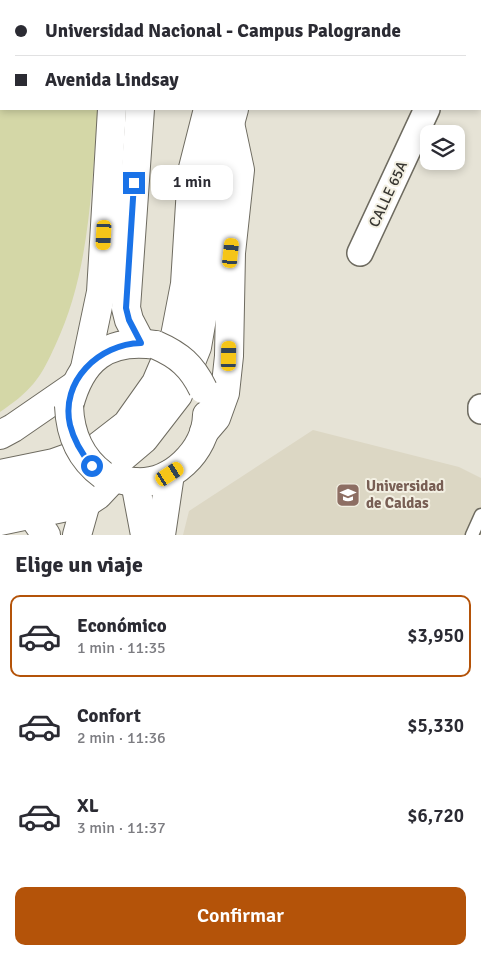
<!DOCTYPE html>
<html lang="es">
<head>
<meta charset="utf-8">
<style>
	body { margin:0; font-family:Signika,sans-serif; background:#f7f7f7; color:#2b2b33; height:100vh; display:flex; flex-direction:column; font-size:19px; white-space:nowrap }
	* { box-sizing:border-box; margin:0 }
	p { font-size:16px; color:#7c7c81 }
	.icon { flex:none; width:28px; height:28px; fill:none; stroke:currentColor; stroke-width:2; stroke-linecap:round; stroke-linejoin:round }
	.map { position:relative; height:535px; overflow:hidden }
	.panel { display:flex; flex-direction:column; background:#fff; flex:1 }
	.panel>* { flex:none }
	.guide { position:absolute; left:0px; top:0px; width:481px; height:110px; box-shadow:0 2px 8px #0003; display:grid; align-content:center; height:110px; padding:0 15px; background:#fff }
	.tools { position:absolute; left:420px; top:125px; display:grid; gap:10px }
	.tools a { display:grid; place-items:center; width:45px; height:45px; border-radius:10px; background:#fff; box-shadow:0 2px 8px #0003; font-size:25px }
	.end { position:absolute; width:22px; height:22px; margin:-11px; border:6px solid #1a73e8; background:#fff; box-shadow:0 0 0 2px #fff }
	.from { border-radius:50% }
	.bubble { position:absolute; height:35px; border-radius:10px; background:#fff; box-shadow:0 2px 8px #0003; font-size:16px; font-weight:600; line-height:35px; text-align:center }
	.car { position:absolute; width:15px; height:30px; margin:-15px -8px; border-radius:6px; box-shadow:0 0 4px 1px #0007; background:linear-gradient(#f5c518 24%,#345 0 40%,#f5c518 0 76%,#345 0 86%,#f5c518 0) }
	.guide b { display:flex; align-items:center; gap:18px; height:48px; font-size:19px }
	.guide b+b { border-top:1px solid #e1e1e2 }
	.guide i { width:12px; height:12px; background:#2b2b33 }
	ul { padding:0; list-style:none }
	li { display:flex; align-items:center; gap:15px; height:82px; margin:0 10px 8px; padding:0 5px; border:2px solid transparent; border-radius:10px }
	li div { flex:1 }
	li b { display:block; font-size:19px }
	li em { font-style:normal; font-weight:600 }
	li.current { border-color:#b45309 }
	li>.icon { width:45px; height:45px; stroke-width:1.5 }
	h2 { padding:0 15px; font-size:22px; line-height:60px }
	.primary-button { display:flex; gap:10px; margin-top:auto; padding:10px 15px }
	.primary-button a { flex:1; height:58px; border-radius:10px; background:#b45309; color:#fff; font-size:20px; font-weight:600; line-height:58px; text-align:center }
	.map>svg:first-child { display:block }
	.built { fill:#dcd7c4 }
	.green { fill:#d4d7a7 }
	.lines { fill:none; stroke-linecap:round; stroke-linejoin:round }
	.lane-casing { stroke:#6e6b60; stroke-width:15 }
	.street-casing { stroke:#6e6b60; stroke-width:28 }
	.secondary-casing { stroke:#6e6b60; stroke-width:30 }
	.primary-casing { stroke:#6e6b60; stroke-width:30 }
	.lane { stroke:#fff; stroke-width:12 }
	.street { stroke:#fff; stroke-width:25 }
	.secondary { stroke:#fff; stroke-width:28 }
	.primary { stroke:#fff; stroke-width:28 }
	.primary-bridge-casing { stroke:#6e6b60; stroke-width:30; stroke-linecap:butt }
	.primary-bridge { stroke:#fff; stroke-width:28 }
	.route { stroke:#1a73e8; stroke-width:6 }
	.labels { text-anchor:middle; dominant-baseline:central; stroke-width:4; stroke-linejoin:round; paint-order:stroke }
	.street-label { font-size:15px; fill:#383732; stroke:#f3f0e3 }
	.education-label { font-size:15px; font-weight:bold; fill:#785e54; stroke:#f3f0e3; text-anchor:start }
</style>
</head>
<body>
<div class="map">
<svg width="481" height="535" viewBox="0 0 481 535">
	<rect width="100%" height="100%" fill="#e6e3d6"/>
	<!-- built -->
	<polygon class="built" points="313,430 459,467 481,478 481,535 183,535 189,511"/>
	<!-- green -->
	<path class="green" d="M0 0H114L1 1V109H98C91 190 90 272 55 346 49 359 43 372 34 383 24 395 13 403 0 412Z"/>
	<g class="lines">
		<!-- lane casing -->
		<g class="lane-casing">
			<polyline id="lane" points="472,535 481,515"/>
		</g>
		<!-- street casing -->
		<g class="street-casing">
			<g id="street">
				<polyline points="480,13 481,12"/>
				<polyline points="360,253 427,109"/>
				<polyline points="481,407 481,411"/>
			</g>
		</g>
		<!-- secondary casing -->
		<g class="secondary-casing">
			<g id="secondary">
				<polyline points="127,1 127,0"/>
				<polyline points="152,1 153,0"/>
				<polyline points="242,1 242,0"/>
				<polyline points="270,1 271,0"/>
				<polyline points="140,109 126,308 129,320 141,343"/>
				<polyline points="85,368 101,292 112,109"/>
				<polyline points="0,474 54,463 96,448 127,424 156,383 174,341 185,284 192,172 208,109"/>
				<polyline points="135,482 145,535"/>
				<polyline points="0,499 68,483 111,467 144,439 178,395 197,347 207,290 211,212 216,175 234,109"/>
				<polyline points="32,515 46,535"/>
				<polyline points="77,535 86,503"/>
				<polyline points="161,535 170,474"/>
			</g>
		</g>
		<!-- primary casing -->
		<g class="primary-casing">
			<g id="primary">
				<path d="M69 406C81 359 107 338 156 345"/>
				<polyline points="204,432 216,418 225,393 229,356 231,253 240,170 230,123"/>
				<polyline points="0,435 13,428 74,386"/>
				<path d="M103 475C113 477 124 481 134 482 171 485 206 451 207 415"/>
				<polyline points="0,521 86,503 98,495 114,478"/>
			</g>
		</g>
		<!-- lane -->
		<use href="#lane" class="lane"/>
		<!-- street -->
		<use href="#street" class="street"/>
		<!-- secondary -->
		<use href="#secondary" class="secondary"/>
		<!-- primary -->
		<use href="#primary" class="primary"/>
		<!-- primary-bridge casing -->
		<g class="primary-bridge-casing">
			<g id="primary-bridge">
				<path d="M156 345C179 355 192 366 203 389"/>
				<path d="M69 406C70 434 80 458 103 475"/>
			</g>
		</g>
		<!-- primary-bridge -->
		<use href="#primary-bridge" class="primary-bridge"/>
	</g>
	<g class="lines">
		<!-- route -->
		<path class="route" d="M92 466C82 454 74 441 70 425 60 381 99 344 141 343L129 320 126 308 134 183"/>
	</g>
	<!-- icons -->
	<defs>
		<g id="university-square" transform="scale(1.25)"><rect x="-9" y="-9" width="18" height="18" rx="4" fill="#8d6e63" stroke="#f3f0e3"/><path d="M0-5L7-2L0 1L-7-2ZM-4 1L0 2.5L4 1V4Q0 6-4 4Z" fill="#fff"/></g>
	</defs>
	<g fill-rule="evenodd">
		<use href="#university-square" x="348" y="495"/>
	</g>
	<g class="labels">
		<!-- street labels -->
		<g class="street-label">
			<text transform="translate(388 194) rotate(-65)">CALLE 65A</text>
		</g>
		<!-- education labels -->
		<g class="education-label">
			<text x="366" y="486">Universidad<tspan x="366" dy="17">de Caldas</tspan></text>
		</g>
	</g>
</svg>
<div class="tools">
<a><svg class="icon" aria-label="layers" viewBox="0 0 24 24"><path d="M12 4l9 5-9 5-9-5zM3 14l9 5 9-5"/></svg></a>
</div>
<i class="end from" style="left:92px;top:466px"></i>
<i class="end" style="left:134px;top:183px"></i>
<div class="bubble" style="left:151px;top:165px;width:82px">1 min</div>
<i class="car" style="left:104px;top:235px;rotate:183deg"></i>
<i class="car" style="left:231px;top:253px;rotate:6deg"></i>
<i class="car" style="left:229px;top:356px;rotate:1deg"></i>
<i class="car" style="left:170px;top:474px;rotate:57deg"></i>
<div class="guide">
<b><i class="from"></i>Universidad Nacional - Campus Palogrande</b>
<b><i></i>Avenida Lindsay</b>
</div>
</div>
<section class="panel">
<h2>Elige un viaje</h2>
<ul>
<li class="current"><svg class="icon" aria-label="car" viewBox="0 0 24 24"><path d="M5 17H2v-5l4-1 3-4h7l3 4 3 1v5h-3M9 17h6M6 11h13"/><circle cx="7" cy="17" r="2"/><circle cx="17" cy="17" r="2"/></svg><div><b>Económico</b><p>1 min · 11:35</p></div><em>$3,950</em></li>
<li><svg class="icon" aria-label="car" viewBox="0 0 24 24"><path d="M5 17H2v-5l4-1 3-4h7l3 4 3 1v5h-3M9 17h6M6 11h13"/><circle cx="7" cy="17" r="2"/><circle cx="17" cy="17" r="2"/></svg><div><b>Confort</b><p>2 min · 11:36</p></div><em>$5,330</em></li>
<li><svg class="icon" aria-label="car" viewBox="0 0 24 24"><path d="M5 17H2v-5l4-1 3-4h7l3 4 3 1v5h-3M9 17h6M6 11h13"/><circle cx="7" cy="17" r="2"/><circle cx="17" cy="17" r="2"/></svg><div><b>XL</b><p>3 min · 11:37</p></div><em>$6,720</em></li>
</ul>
<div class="primary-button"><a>Confirmar</a></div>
</section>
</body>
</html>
